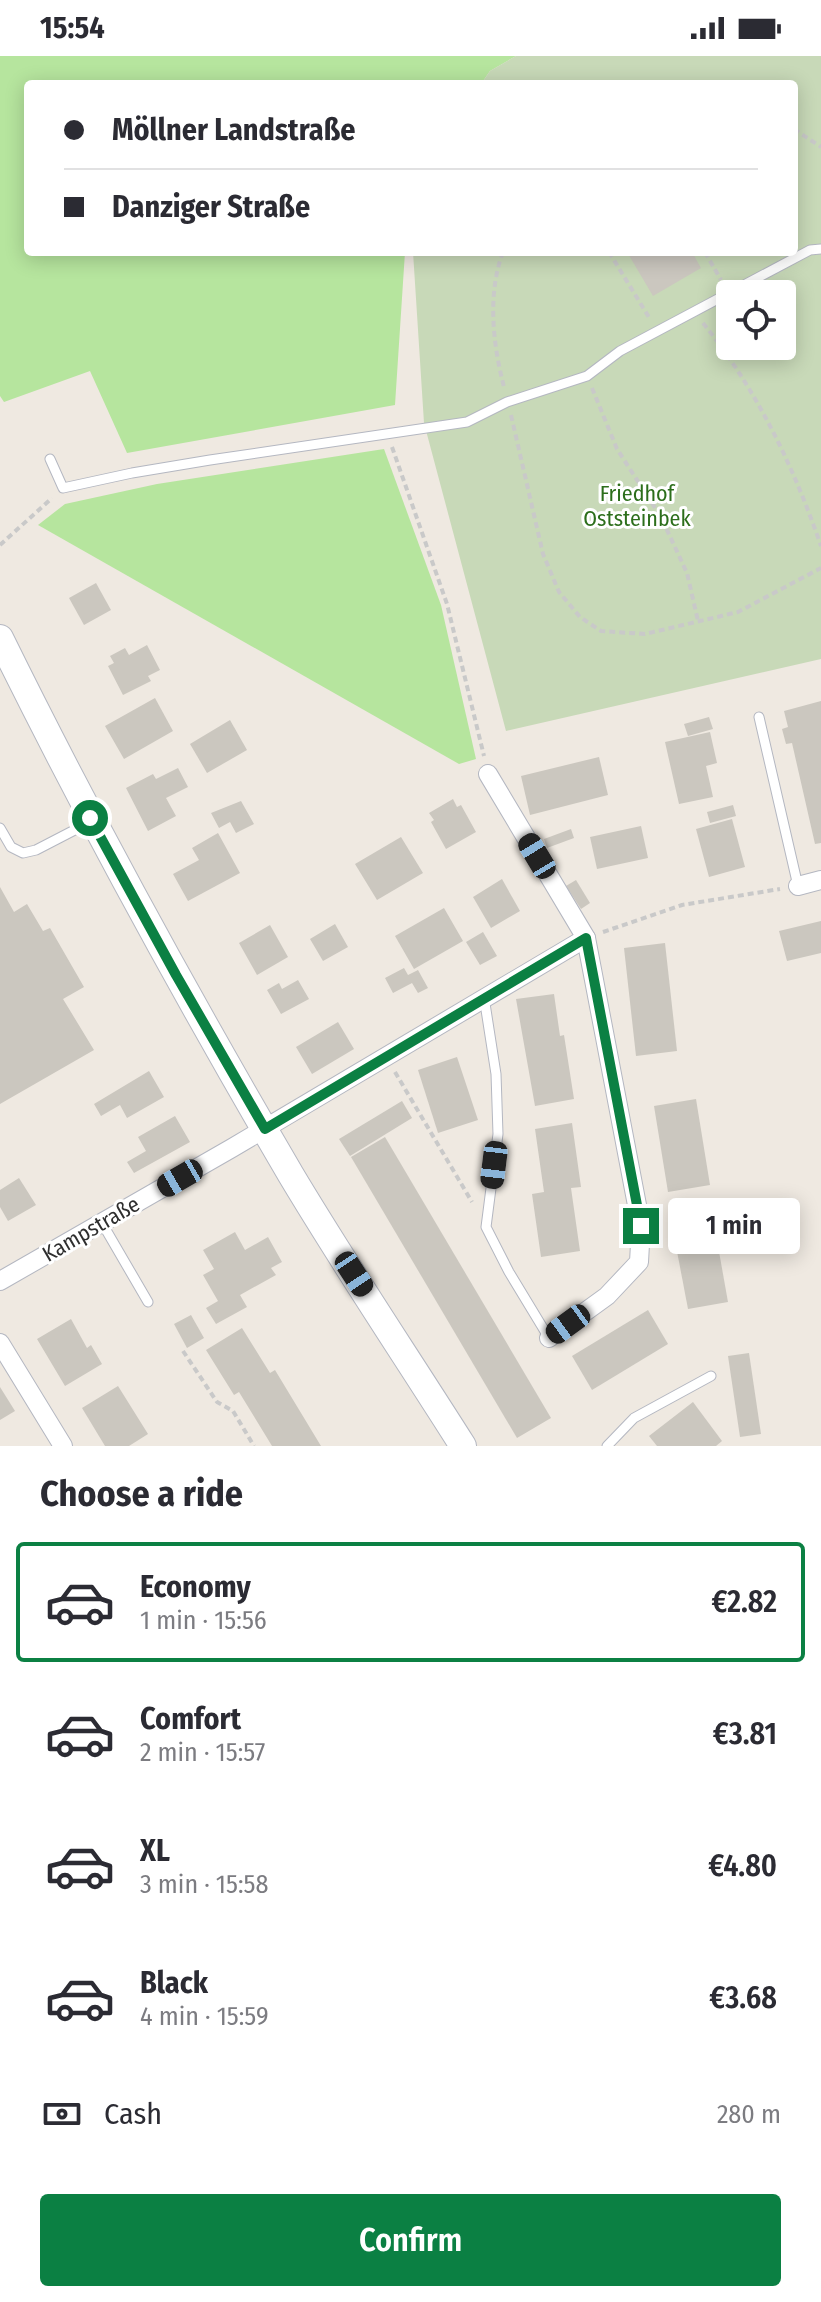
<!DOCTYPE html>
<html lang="en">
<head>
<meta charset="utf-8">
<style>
	body { margin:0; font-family:"Fira Sans Condensed",sans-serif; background:#f2f2f3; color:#2b2b33; height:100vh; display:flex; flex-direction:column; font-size:30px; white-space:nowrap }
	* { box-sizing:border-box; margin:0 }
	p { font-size:26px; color:#7c7c81 }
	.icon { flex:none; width:44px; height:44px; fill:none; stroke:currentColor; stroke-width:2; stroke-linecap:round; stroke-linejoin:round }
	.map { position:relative; height:1390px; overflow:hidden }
	.panel { display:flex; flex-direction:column; background:#fff; flex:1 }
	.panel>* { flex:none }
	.hud { position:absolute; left:24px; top:24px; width:774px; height:176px; border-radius:8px; box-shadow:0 4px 20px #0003; display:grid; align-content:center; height:176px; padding:0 40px; background:#fff }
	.buttons { position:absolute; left:716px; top:224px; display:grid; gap:16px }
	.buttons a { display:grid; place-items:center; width:80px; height:80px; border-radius:8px; background:#fff; box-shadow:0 4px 20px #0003; font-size:40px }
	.end { position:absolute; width:36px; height:36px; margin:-18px; border:10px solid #0b8043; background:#fff; box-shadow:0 0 0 4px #fff }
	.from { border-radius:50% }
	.bubble { position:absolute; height:56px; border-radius:8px; background:#fff; box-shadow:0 4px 20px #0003; font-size:26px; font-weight:600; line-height:56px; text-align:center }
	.car { position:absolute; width:24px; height:48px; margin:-24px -12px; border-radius:10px; box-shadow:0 0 6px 2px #0007; background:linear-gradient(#222 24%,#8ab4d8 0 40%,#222 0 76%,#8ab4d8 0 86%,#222 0) }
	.hud b { display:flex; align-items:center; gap:28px; height:76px; font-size:30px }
	.hud b+b { border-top:2px solid #e1e1e2 }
	.hud i { width:20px; height:20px; background:#2b2b33 }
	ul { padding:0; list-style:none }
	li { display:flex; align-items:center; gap:24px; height:120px; margin:0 16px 12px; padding:0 24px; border:4px solid transparent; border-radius:8px }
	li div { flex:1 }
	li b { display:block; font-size:30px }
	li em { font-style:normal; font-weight:600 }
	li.selected { border-color:#0b8043 }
	li>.icon { width:72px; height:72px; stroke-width:1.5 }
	h2 { padding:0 40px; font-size:36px; line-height:96px }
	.pay { display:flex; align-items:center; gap:20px; height:88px; padding:0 40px; font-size:30px }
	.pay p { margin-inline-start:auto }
	.primary-button { display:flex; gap:16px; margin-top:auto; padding:16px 40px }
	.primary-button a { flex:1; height:92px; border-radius:8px; background:#0b8043; color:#fff; font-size:32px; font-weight:600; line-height:92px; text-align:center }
	.status { display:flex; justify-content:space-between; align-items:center; height:56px; padding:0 40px; background:#fff; direction:ltr }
	.status svg { height:22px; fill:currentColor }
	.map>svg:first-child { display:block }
	.green { fill:#b6e59e }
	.cemetery { fill:#c8d9b8; fill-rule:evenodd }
	.building { fill:#cbc7bf }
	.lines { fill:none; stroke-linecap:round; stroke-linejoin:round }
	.lane-casing { stroke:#b4b7c1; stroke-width:11 }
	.street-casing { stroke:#b4b7c1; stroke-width:20 }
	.secondary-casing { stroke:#b4b7c1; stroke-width:28 }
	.path { stroke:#c9c9c9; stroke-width:4; stroke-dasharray:6 4; stroke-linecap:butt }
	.lane { stroke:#fff; stroke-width:9 }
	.street { stroke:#fff; stroke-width:18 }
	.secondary { stroke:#fff; stroke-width:26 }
	.route { stroke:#0b8043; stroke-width:10 }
	.labels { text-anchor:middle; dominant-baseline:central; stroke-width:6; stroke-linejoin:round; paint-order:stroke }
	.park-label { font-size:22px; fill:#2c6e1b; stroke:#fff }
	.street-label { font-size:22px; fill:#2e2e2e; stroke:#fff }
</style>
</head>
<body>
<div class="status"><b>15:54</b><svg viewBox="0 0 49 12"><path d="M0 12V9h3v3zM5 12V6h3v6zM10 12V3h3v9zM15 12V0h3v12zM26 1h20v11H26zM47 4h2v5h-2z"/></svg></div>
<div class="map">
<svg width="821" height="1390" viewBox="0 0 821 1390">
	<rect width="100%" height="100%" fill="#efe9e1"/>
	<!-- green -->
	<g class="green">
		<polygon points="0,0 516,0 490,15 481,28 28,28 28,196 405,196 395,349 127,397 90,315 4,346 0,340"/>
		<polygon points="384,393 441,549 476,703 459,708 38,469 65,448 157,428"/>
	</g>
	<!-- cemetery -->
	<path class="cemetery" d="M516 0H821V603L506 675 424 367 413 196H794V28H481L490 15ZM730 238H782V290H730Z"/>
	<!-- building -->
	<g class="building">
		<polygon points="627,196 692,196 701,212 653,240"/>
		<polygon points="96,527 111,554 84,569 69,542"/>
		<polygon points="147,589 160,614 148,620 151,625 123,639 108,610 114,607 110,600 125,592 129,599"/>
		<polygon points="155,642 173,675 124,703 105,670"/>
		<polygon points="821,645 821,787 815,788 792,687 786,688 782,673 788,671 784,655"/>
		<polygon points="709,661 713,673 688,680 684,668"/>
		<polygon points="230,664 247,694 207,717 190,688"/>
		<polygon points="710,676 717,707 706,710 713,741 679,748 665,686"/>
		<polygon points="599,701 608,739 530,759 521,720"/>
		<polygon points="178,712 188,731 166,742 176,760 148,775 126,732 153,718 156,723"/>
		<polygon points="453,743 457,751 461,749 476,776 446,793 431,766 434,764 429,757"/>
		<polygon points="241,745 254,768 236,777 230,766 219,772 211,757"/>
		<polygon points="733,749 736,760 710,767 707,756"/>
		<polygon points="732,763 745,811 709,821 696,773"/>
		<polygon points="641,770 648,802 597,813 590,781"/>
		<polygon points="571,773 574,782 547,792 544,783"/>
		<polygon points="218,777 240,817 188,845 173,818 199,804 192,792"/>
		<polygon points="401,781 423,817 377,844 355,808"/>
		<polygon points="502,823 520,855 491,872 473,841"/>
		<polygon points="576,824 590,847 581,853 566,830"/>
		<polygon points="0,831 14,856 27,848 43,875 50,872 84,931 63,943 94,994 0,1048"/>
		<polygon points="444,852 463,885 414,913 395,880"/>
		<polygon points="821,865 821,897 787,905 779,875"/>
		<polygon points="335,868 348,891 323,905 310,883"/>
		<polygon points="270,869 288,901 257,919 239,887"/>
		<polygon points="483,876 497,900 480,909 466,886"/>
		<polygon points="665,887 677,995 636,1000 624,892"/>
		<polygon points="404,912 408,919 418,914 428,932 418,937 412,927 393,937 385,922"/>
		<polygon points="298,924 309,943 281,958 267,934 279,927 282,933"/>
		<polygon points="554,938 560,980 564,979 574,1043 535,1050 516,943"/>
		<polygon points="338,966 354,993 312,1018 296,991"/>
		<polygon points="457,1001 478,1064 438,1077 418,1014"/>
		<polygon points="149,1015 164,1041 127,1062 120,1049 101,1060 94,1048"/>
		<polygon points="696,1043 710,1129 668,1136 654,1050"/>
		<polygon points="402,1045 412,1062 350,1100 339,1083"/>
		<polygon points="175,1060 190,1086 134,1117 127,1106 146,1095 138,1081"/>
		<polygon points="572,1067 581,1131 571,1132 580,1195 541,1201 532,1138 544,1136 535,1073"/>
		<polygon points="385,1081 551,1362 517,1382 351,1101"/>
		<polygon points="19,1122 36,1149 8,1165 0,1151 0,1134"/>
		<polygon points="713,1162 728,1246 688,1253 672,1169"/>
		<polygon points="235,1176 245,1194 268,1181 282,1206 271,1212 276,1219 240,1239 247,1251 216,1268 206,1252 218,1245 203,1219 214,1213 203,1194"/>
		<polygon points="648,1254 668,1288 592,1334 572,1300"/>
		<polygon points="191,1259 204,1282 187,1292 174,1268"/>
		<polygon points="71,1263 87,1292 91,1289 102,1308 65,1330 37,1283"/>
		<polygon points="242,1272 270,1317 275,1314 321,1390 272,1390 239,1336 234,1339 206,1294"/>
		<polygon points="749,1297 761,1378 740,1381 728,1300"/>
		<polygon points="118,1330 148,1378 129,1390 105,1390 82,1352"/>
		<polygon points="0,1331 15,1355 0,1364"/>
		<polygon points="693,1346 722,1385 716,1390 657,1390 649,1380"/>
	</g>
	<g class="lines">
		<!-- lane casing -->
		<g class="lane-casing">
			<g id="lane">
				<polyline points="50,403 63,432 132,417 210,404 467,366 507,346 587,320 620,295 810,194 821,193"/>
				<polyline points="759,661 798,830"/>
				<polyline points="0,772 11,791 23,797 36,794 92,765"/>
				<polyline points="484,941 496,1018 498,1078 486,1171 509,1216 549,1282"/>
				<polyline points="102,1167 148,1246"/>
				<polyline points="607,1390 634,1362 711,1320"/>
			</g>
		</g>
		<!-- street casing -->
		<g class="street-casing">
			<g id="street">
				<polyline points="488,718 586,882 641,1170 639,1206 607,1240 549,1282"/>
				<polyline points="798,830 821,824"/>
				<polyline points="0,1225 232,1092 586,882"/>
				<polyline points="0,1287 63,1390"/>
			</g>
		</g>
		<!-- secondary casing -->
		<g class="secondary-casing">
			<path id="secondary" d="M0 582C90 765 188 943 291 1119 346 1211 406 1300 463 1390"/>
		</g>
		<!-- path -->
		<g class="path">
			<polyline points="794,73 821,91"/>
			<path d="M503 196C487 238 493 289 504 331"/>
			<polyline points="609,196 650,263"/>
			<polyline points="705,196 721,224"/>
			<path d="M703 267C757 334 793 409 821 490"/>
			<polyline points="592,332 617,393 661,461 687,517 698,565"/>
			<polyline points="511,359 543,498 559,536 580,561 601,575 645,578 738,556 821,512"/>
			<polyline points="392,391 447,548 484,700"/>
			<polyline points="0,489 52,442"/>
			<polyline points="603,876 682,849 780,833"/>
			<polyline points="395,1016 472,1146"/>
			<polyline points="183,1295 217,1346 233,1355 254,1390"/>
		</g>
		<!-- lane -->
		<use href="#lane" class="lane"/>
		<!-- street -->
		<use href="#street" class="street"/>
		<!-- secondary -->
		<use href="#secondary" class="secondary"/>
	</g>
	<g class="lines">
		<!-- route -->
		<polyline class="route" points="90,762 176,919 265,1073 586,882 641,1170"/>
	</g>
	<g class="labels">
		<!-- park labels -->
		<g class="park-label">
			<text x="637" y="437">Friedhof<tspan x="637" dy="25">Oststeinbek</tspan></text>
		</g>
		<!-- street labels -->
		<g class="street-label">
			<text transform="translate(91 1173) rotate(-30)">Kampstraße</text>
		</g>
	</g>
</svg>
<div class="buttons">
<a><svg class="icon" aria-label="locate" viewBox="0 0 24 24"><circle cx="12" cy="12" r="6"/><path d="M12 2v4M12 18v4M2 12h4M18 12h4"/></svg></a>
</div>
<i class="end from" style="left:90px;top:762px"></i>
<i class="end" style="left:641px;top:1170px"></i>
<div class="bubble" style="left:668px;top:1142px;width:132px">1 min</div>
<i class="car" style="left:537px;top:800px;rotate:329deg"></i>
<i class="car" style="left:494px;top:1109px;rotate:187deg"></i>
<i class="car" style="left:180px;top:1122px;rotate:240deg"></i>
<i class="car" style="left:354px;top:1218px;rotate:147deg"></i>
<i class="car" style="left:568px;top:1268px;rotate:234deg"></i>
<div class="hud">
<b><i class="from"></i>Möllner Landstraße</b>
<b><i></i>Danziger Straße</b>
</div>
</div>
<section class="panel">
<h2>Choose a ride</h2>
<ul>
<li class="selected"><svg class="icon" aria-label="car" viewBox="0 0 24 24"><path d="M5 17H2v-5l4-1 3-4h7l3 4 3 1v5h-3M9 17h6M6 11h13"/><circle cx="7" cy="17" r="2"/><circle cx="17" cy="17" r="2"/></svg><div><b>Economy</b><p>1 min · 15:56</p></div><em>€2.82</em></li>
<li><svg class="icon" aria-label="car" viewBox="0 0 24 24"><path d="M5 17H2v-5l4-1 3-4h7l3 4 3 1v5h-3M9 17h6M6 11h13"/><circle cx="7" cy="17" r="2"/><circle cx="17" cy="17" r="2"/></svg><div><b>Comfort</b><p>2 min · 15:57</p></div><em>€3.81</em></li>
<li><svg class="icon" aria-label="car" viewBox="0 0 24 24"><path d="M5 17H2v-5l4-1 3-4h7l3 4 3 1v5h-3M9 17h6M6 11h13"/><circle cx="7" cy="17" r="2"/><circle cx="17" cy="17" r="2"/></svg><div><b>XL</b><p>3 min · 15:58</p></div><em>€4.80</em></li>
<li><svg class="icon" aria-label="car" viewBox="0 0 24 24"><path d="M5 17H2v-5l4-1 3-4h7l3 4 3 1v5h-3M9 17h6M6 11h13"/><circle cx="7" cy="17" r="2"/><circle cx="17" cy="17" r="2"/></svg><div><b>Black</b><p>4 min · 15:59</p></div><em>€3.68</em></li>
</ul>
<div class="pay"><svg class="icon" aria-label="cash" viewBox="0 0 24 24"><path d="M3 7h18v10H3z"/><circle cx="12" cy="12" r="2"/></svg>Cash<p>280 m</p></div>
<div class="primary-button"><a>Confirm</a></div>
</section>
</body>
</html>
